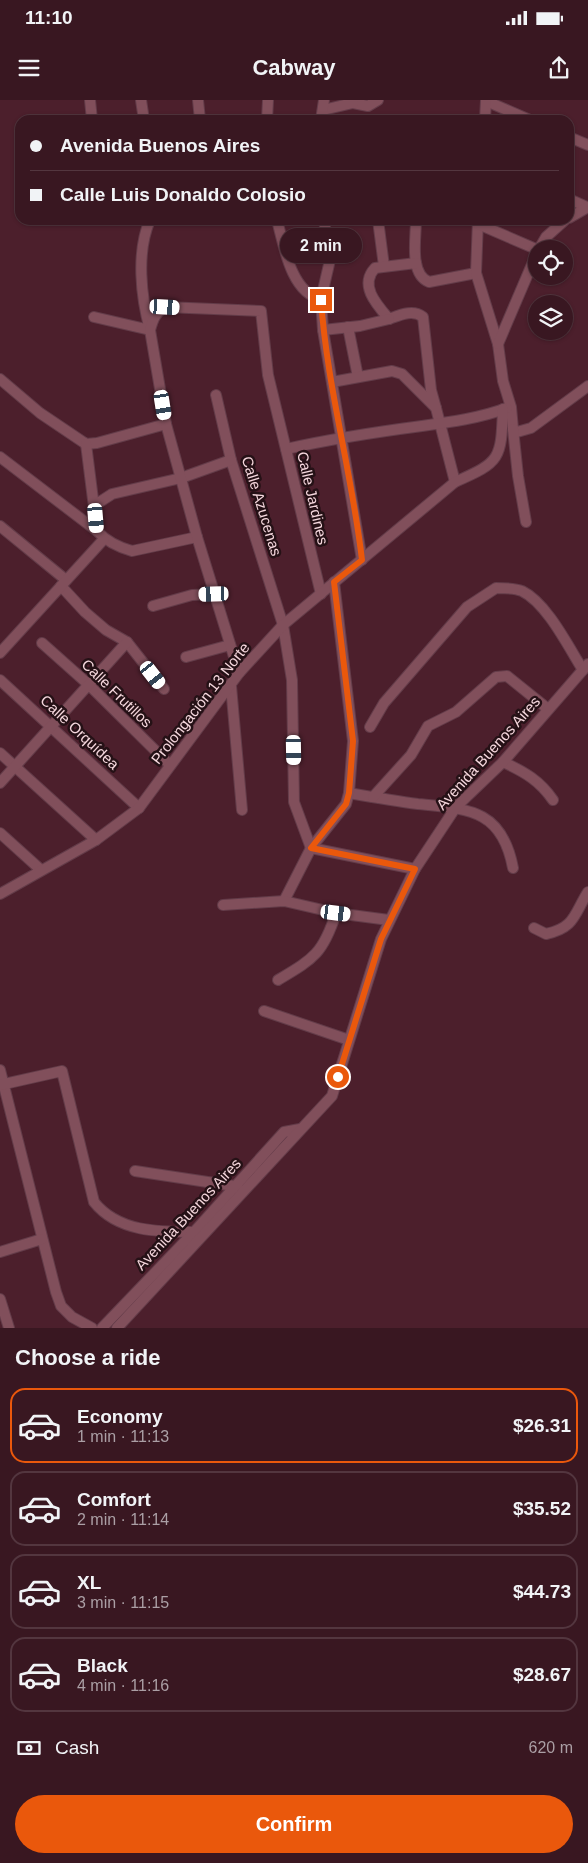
<!DOCTYPE html>
<html lang="en">
<head>
<meta charset="utf-8">
<style>
	body { margin:0; font-family:Arial,sans-serif; background:#44242e; color:#f1f3f6; height:100vh; display:flex; flex-direction:column; font-size:19px; white-space:nowrap }
	* { box-sizing:border-box; margin:0 }
	p { font-size:16px; color:#ab9fa5 }
	.icon { flex:none; width:28px; height:28px; fill:none; stroke:currentColor; stroke-width:2; stroke-linecap:round; stroke-linejoin:round }
	.map { position:relative; height:1228px; overflow:hidden }
	.side { display:flex; flex-direction:column; background:#391721; flex:1 }
	.side>* { flex:none }
	.hud { position:absolute; left:15px; top:15px; width:559px; height:110px; border-radius:15px; box-shadow:0 1px 4px #0004,0 0 0 1px #53363f; display:grid; align-content:center; height:110px; padding:0 15px; background:#391721 }
	.tools { position:absolute; left:528px; top:140px; display:grid; gap:10px }
	.tools a { display:grid; place-items:center; width:45px; height:45px; border-radius:50%; background:#391721; box-shadow:0 1px 4px #0004,0 0 0 1px #53363f; font-size:25px }
	.end { position:absolute; width:22px; height:22px; margin:-11px; border:6px solid #ea580c; background:#fff; box-shadow:0 0 0 2px #fff }
	.from { border-radius:50% }
	.bubble { position:absolute; height:35px; border-radius:18px; background:#391721; box-shadow:0 1px 4px #0004,0 0 0 1px #53363f; font-size:16px; font-weight:700; line-height:35px; text-align:center }
	.car { position:absolute; width:15px; height:30px; margin:-15px -8px; border-radius:6px; box-shadow:0 0 4px 1px #0007; background:linear-gradient(#fff 24%,#345 0 40%,#fff 0 76%,#345 0 86%,#fff 0) }
	.hud b { display:flex; align-items:center; gap:18px; height:48px; font-size:19px }
	.hud b+b { border-top:1px solid #53363f }
	.hud i { width:12px; height:12px; background:#f1f3f6 }
	ul { padding:0; list-style:none }
	li { display:flex; align-items:center; gap:15px; height:75px; margin:0 10px 8px; padding:0 5px; border:2px solid #53363f; border-radius:15px }
	li div { flex:1 }
	li b { display:block; font-size:19px }
	li em { font-style:normal; font-weight:700 }
	li.selected { border-color:#ea580c }
	li>.icon { width:45px; height:45px; stroke-width:1.5 }
	h2 { padding:0 15px; font-size:22px; line-height:60px }
	.pay { display:flex; align-items:center; gap:12px; height:55px; padding:0 15px; font-size:19px }
	.pay p { margin-inline-start:auto }
	.primary-button { display:flex; gap:10px; margin-top:auto; padding:10px 15px }
	.primary-button a { flex:1; height:58px; border-radius:30px; background:#ea580c; color:#fff; font-size:20px; font-weight:700; line-height:58px; text-align:center }
	.status { display:flex; justify-content:space-between; align-items:center; height:35px; padding:0 25px; background:#391721; direction:ltr }
	.status svg { height:14px; fill:currentColor }
	header { display:flex; justify-content:space-between; align-items:center; height:65px; padding:0 15px; background:#391721; font-size:22px; font-weight:700 }
	.map>svg:first-child { display:block }
	.lines { fill:none; stroke-linecap:round; stroke-linejoin:round }
	.street-casing { stroke:#633c49; stroke-width:12 }
	.street { stroke:#814f5b; stroke-width:10 }
	.route { stroke:#ea580c; stroke-width:6 }
	.labels { text-anchor:middle; dominant-baseline:central; stroke-width:5; stroke-linejoin:round; paint-order:stroke }
	.street-label { font-size:15px; fill:#f6d8de; stroke:#251116 }
</style>
</head>
<body>
<div class="status"><b>11:10</b><svg viewBox="0 0 49 12"><path d="M0 12V9h3v3zM5 12V6h3v6zM10 12V3h3v9zM15 12V0h3v12zM26 1h20v11H26zM47 4h2v5h-2z"/></svg></div>
<header><svg class="icon" aria-label="menu" viewBox="0 0 24 24"><path d="M4 6h16M4 12h16M4 18h16"/></svg>Cabway<svg class="icon" aria-label="share" viewBox="0 0 24 24"><path d="M12 15V3M7 8l5-5 5 5M5 13v7h14v-7"/></svg></header>
<div class="map">
<svg width="588" height="1228" viewBox="0 0 588 1228">
	<rect width="100%" height="100%" fill="#4c1f2c"/>
	<g class="lines">
		<!-- street casing -->
		<g class="street-casing">
			<g id="street">
				<polyline points="90,0 92,20"/>
				<polyline points="141,0 144,20"/>
				<polyline points="198,0 200,20"/>
				<polyline points="350,0 353,3 368,6 378,0"/>
				<polyline points="486,1 530,20"/>
				<polyline points="323,10 353,3"/>
				<polyline points="267,20 268,0"/>
				<polyline points="321,20 324,0"/>
				<polyline points="485,20 486,0"/>
				<polyline points="569,37 588,45"/>
				<polyline points="569,99 587,107"/>
				<polyline points="569,118 588,107"/>
				<path d="M277 120C284 146 291 193 321 199"/>
				<polyline points="324,120 330,160 321,199 323,230 362,460"/>
				<polyline points="378,120 384,166"/>
				<path d="M416 120C416 138 409 174 429 182L476 173"/>
				<polyline points="478,120 476,173 498,244 503,281 511,307 513,329 517,332 531,328 588,286"/>
				<polyline points="478,124 536,149"/>
				<polyline points="539,149 546,137 565,120"/>
				<path d="M416 163 375 168C359 185 376 204 389 219 400 215 413 209 423 217L431 290 436 308"/>
				<path d="M94 217 150 230C141 197 136 152 150 120"/>
				<polyline points="348,227 358,277"/>
				<polyline points="323,230 360,226 389,219"/>
				<polyline points="498,244 536,155"/>
				<polyline points="0,279 40,313 86,344 97,343 166,324"/>
				<polyline points="332,282 392,271 402,274 436,308 455,382"/>
				<polyline points="216,295 231,360 283,525 292,580 294,702 311,748 415,769"/>
				<polyline points="513,329 518,376 526,422"/>
				<polyline points="86,344 97,431"/>
				<path d="M286 349C331 339 376 332 422 326 451 322 480 318 507 308"/>
				<path d="M0 357 97 431C106 441 118 447 132 451L197 437"/>
				<polyline points="95,405 112,394 181,378 231,360"/>
				<polyline points="0,426 66,480"/>
				<polyline points="61,486 85,512 106,530 127,542 164,589"/>
				<polyline points="153,506 192,495 214,494"/>
				<polyline points="42,543 88,584 170,665"/>
				<polyline points="0,553 104,439"/>
				<polyline points="186,557 230,545"/>
				<path d="M239 573 197 437 166 324 150 230C153 219 155 213 165 207L261 211 268 275 321 494"/>
				<polyline points="0,580 139,708"/>
				<polyline points="231,586 242,710"/>
				<path d="M370 627 384 603 467 507 496 488C504 488 515 488 522 491 547 503 569 548 583 570"/>
				<polyline points="0,653 96,740"/>
				<path d="M503 662C525 672 540 681 553 700"/>
				<polyline points="0,683 127,542"/>
				<path d="M349 693C372 697 395 701 418 704 468 709 502 709 513 768"/>
				<polyline points="373,697 411,655 428,626 456,612 496,577 507,576 548,609"/>
				<polyline points="0,733 41,770"/>
				<path d="M0 794 96 740 139 708 239 573 283 525 455 382C501 362 501 359 503 309"/>
				<polyline points="284,801 311,748 346,704 349,693 353,641 334,482"/>
				<polyline points="223,805 284,801 336,813 389,820"/>
				<path d="M534 828 546 834C575 828 574 814 588 792"/>
				<path d="M278 880C313 859 323 854 336 813"/>
				<polyline points="264,911 349,940"/>
				<polyline points="0,970 56,1192 61,1206 72,1217 92,1228"/>
				<path d="M0 985 62 971 94 1102C118 1132 158 1132 194 1132"/>
				<polyline points="135,1071 234,1086 238,1089"/>
				<polyline points="0,1152 42,1139"/>
				<polyline points="0,1199 9,1228"/>
				<polyline points="102,1228 194,1132 284,1032 300,1029"/>
				<polyline points="117,1228 332,996 381,839 415,769 456,707 503,662 588,564"/>
			</g>
		</g>
		<!-- street -->
		<use href="#street" class="street"/>
	</g>
	<g class="lines">
		<!-- route -->
		<path class="route" d="M321 200C327 287 352 373 362 460L334 482 353 641 349 693 346 704 311 748 415 769 381 839 338 977"/>
	</g>
	<g class="labels">
		<!-- street labels -->
		<g class="street-label">
			<text transform="translate(313 398) rotate(77)">Calle Jardines</text>
			<text transform="translate(262 406) rotate(73)">Calle Azucenas</text>
			<text transform="translate(117 593) rotate(44)">Calle Frutillos</text>
			<text transform="translate(200 603) rotate(-52)">Prolongación 13 Norte</text>
			<text transform="translate(80 632) rotate(43)">Calle Orquídea</text>
			<text transform="translate(488 653) rotate(-48)">Avenida Buenos Aires</text>
			<text transform="translate(188 1114) rotate(-47)">Avenida Buenos Aires</text>
		</g>
	</g>
</svg>
<div class="tools">
<a><svg class="icon" aria-label="locate" viewBox="0 0 24 24"><circle cx="12" cy="12" r="6"/><path d="M12 2v4M12 18v4M2 12h4M18 12h4"/></svg></a>
<a><svg class="icon" aria-label="layers" viewBox="0 0 24 24"><path d="M12 4l9 5-9 5-9-5zM3 14l9 5 9-5"/></svg></a>
</div>
<i class="end from" style="left:338px;top:977px"></i>
<i class="end" style="left:321px;top:200px"></i>
<div class="bubble" style="left:280px;top:128px;width:82px">2 min</div>
<i class="car" style="left:165px;top:207px;rotate:93deg"></i>
<i class="car" style="left:163px;top:305px;rotate:171deg"></i>
<i class="car" style="left:96px;top:418px;rotate:175deg"></i>
<i class="car" style="left:214px;top:494px;rotate:268deg"></i>
<i class="car" style="left:153px;top:575px;rotate:142deg"></i>
<i class="car" style="left:294px;top:650px;rotate:179deg"></i>
<i class="car" style="left:336px;top:813px;rotate:97deg"></i>
<div class="hud">
<b><i class="from"></i>Avenida Buenos Aires</b>
<b><i></i>Calle Luis Donaldo Colosio</b>
</div>
</div>
<section class="side">
<h2>Choose a ride</h2>
<ul>
<li class="selected"><svg class="icon" aria-label="car" viewBox="0 0 24 24"><path d="M5 17H2v-5l4-1 3-4h7l3 4 3 1v5h-3M9 17h6M6 11h13"/><circle cx="7" cy="17" r="2"/><circle cx="17" cy="17" r="2"/></svg><div><b>Economy</b><p>1 min · 11:13</p></div><em>$26.31</em></li>
<li><svg class="icon" aria-label="car" viewBox="0 0 24 24"><path d="M5 17H2v-5l4-1 3-4h7l3 4 3 1v5h-3M9 17h6M6 11h13"/><circle cx="7" cy="17" r="2"/><circle cx="17" cy="17" r="2"/></svg><div><b>Comfort</b><p>2 min · 11:14</p></div><em>$35.52</em></li>
<li><svg class="icon" aria-label="car" viewBox="0 0 24 24"><path d="M5 17H2v-5l4-1 3-4h7l3 4 3 1v5h-3M9 17h6M6 11h13"/><circle cx="7" cy="17" r="2"/><circle cx="17" cy="17" r="2"/></svg><div><b>XL</b><p>3 min · 11:15</p></div><em>$44.73</em></li>
<li><svg class="icon" aria-label="car" viewBox="0 0 24 24"><path d="M5 17H2v-5l4-1 3-4h7l3 4 3 1v5h-3M9 17h6M6 11h13"/><circle cx="7" cy="17" r="2"/><circle cx="17" cy="17" r="2"/></svg><div><b>Black</b><p>4 min · 11:16</p></div><em>$28.67</em></li>
</ul>
<div class="pay"><svg class="icon" aria-label="cash" viewBox="0 0 24 24"><path d="M3 7h18v10H3z"/><circle cx="12" cy="12" r="2"/></svg>Cash<p>620 m</p></div>
<div class="primary-button"><a>Confirm</a></div>
</section>
</body>
</html>
